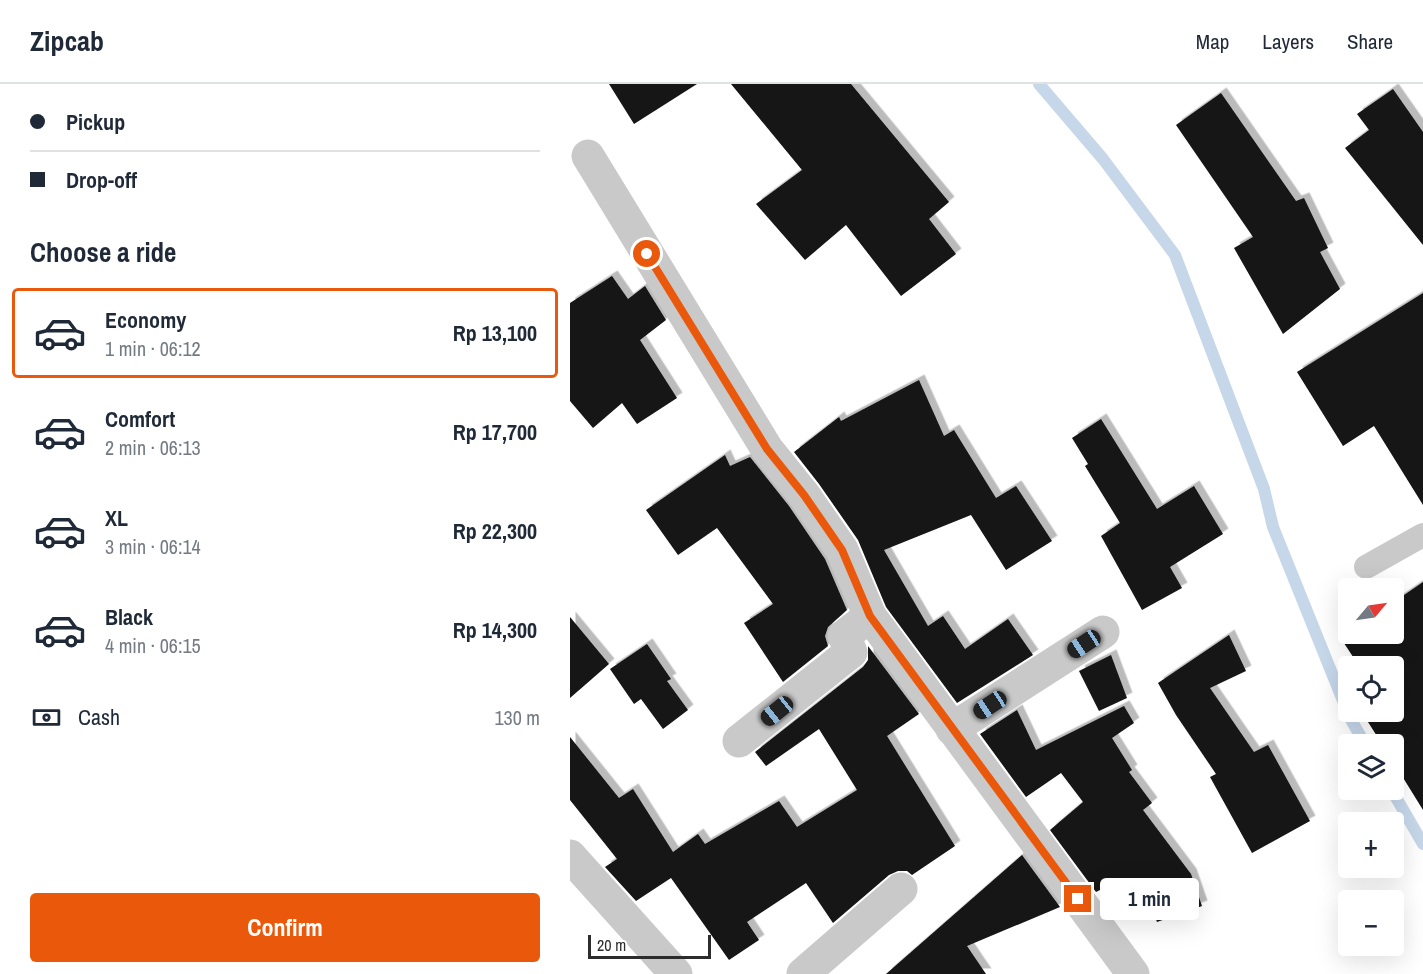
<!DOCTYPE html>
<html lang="en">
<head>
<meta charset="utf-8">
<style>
	body { margin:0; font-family:"Archivo Narrow",sans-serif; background:#f2f2f3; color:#1f2937; height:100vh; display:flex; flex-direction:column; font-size:22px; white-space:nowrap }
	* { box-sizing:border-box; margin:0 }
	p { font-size:20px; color:#747a83 }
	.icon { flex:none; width:33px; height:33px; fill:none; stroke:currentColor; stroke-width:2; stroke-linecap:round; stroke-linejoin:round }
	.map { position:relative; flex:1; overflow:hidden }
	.details { display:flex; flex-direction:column; background:#fff; width:570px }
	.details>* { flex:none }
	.hud { display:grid; align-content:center; height:132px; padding:0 30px; background:#fff }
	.needle { width:39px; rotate:61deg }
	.tools { position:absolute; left:768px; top:494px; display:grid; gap:12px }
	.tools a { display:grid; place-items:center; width:66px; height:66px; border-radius:6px; background:#fff; box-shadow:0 6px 24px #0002; font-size:30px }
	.scale { position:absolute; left:18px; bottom:15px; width:123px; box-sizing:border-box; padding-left:6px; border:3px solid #2c2c2c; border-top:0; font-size:16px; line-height:21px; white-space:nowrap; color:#2c2c2c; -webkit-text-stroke:4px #fff; paint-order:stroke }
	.end { position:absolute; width:27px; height:27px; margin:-14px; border:8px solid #ea580c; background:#fff; box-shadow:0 0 0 3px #fff }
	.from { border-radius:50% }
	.bubble { position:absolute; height:42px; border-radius:6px; background:#fff; box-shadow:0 6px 24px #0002; font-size:20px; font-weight:700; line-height:42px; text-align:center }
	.car { position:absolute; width:18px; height:36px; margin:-18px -9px; border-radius:8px; box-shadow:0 0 4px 2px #0007; background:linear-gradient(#222 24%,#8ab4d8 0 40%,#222 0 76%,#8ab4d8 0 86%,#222 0) }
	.hud b { display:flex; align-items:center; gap:21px; height:57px; font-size:22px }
	.hud b+b { border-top:2px solid #e0e1e3 }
	.hud i { width:15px; height:15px; background:#1f2937 }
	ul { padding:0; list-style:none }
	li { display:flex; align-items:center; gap:18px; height:90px; margin:0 12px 9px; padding:0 18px; border:3px solid transparent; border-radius:6px }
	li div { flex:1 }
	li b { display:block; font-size:22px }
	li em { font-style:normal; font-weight:700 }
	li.current { border-color:#ea580c }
	li>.icon { width:54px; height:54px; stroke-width:1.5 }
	h2 { padding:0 30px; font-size:27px; line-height:72px }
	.pay { display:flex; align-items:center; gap:15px; height:66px; padding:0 30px; font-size:22px }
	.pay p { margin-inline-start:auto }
	.cta { display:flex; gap:12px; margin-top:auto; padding:12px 30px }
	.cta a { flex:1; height:69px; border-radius:6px; background:#ea580c; color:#fff; font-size:24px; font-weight:700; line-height:69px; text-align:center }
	header { display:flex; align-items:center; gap:36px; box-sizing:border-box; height:84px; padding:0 30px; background:#fff; border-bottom:2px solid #e0e1e3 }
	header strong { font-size:28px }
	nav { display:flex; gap:33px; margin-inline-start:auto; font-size:21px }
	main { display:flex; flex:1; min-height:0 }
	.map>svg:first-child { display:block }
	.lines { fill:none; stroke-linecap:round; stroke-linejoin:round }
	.stream { stroke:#c6d7ea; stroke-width:12 }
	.building { fill:#131313; filter:url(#shadow) }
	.service { stroke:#c9c9c9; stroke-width:24 }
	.minor { stroke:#c9c9c9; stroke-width:33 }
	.tertiary { stroke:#c9c9c9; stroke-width:33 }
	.route { stroke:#ea580c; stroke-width:8 }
</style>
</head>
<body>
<header>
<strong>Zipcab</strong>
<nav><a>Map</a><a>Layers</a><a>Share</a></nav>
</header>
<main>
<section class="details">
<div class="hud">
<b><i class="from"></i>Pickup</b>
<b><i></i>Drop-off</b>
</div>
<h2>Choose a ride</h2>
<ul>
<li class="current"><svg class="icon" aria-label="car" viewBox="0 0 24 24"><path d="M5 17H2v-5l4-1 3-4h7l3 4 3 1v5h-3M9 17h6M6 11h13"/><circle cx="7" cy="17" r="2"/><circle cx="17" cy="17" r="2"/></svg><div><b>Economy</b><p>1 min · 06:12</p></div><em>Rp 13,100</em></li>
<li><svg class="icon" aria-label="car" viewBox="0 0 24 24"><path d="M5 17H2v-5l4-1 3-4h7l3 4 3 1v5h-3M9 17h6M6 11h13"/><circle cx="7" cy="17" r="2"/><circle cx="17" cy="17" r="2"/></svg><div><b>Comfort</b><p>2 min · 06:13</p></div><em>Rp 17,700</em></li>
<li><svg class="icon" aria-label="car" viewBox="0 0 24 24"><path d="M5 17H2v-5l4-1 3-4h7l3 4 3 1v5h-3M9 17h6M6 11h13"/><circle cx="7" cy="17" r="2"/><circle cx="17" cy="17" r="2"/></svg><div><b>XL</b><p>3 min · 06:14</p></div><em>Rp 22,300</em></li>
<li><svg class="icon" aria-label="car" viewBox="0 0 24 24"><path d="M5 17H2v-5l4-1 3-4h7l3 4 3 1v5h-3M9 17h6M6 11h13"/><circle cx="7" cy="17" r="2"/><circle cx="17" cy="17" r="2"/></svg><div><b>Black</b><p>4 min · 06:15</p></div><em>Rp 14,300</em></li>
</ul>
<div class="pay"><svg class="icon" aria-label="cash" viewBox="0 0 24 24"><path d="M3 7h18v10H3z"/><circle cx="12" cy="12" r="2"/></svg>Cash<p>130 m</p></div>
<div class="cta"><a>Confirm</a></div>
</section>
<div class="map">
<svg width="853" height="890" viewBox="0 0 853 890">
	<defs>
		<filter id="shadow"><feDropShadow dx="5.5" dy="-5.5" stdDeviation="0" flood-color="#0004"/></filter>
	</defs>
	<rect width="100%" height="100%" fill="#fff"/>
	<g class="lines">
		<!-- stream -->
		<g class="stream">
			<polyline points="469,0 533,75 605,171 694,405 703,443 780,634 795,660"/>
			<polyline points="821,705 853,760"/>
		</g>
	</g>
	<!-- building -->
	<g class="building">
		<polygon points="39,0 127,0 64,40"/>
		<polygon points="161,0 281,0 379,118 359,135 386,170 331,212 276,141 235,176 186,120 232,86"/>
		<polygon points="823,5 853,48 853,161 775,64 799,46 787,30"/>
		<polygon points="651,9 726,117 734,114 758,164 750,168 770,205 713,250 664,164 683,153 606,41"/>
		<polygon points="42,192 58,215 75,202 96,236 70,256 107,314 67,340 52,319 23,344 0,317 0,219"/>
		<polygon points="853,209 853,421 804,342 773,362 727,288"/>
		<polygon points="349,296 374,352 384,346 426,414 446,402 482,457 436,486 401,431 314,466 358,542 373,532 395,565 438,535 463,571 387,619 316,523 288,456 249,400 224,368 269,333 271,337"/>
		<polygon points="531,335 587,425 624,402 653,450 600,483 612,504 572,526 531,452 550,439 515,382 518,380 502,354"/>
		<polygon points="155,371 160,382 180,373 219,422 255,475 277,526 258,543 255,552 258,562 213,598 174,539 203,520 147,444 108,471 76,426"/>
		<polygon points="853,498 853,726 824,679 824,660 812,660 791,627 824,627 824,582 789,582 770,553 778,547 778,549 824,549 824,518"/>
		<polygon points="0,533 39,580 0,614"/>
		<polygon points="659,551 676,587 640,604 684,668 698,661 740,737 682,769 640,693 646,690 606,631 588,599"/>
		<polygon points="77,560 101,595 97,597 118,626 93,645 71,615 64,620 40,585"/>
		<polygon points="298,562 349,630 317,652 385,762 342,791 337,787 328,787 319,791 263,839 236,799 177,838 189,856 159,876 101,794 66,817 35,783 47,775 0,716 0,653 49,714 63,705 103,768 128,750 135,760 209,717 227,743 287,706 249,645 196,682 185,668 293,583 298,576"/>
		<polygon points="541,571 557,614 529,627 509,587"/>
		<polygon points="554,622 564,639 542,654 562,686 559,688 582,719 573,726 621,790 632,822 587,838 575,805 549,824 534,804 526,808 480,746 513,718 491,689 456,713 410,650 447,626 466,666"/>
		<polygon points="452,771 490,823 397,862 416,890 316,890"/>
	</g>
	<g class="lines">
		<!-- service -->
		<polyline class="service" points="796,483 853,451"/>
		<!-- minor -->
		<g class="minor">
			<polyline points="18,72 197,365 234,411 272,466 300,532 563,890"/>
			<polyline points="382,645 533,548"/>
			<polyline points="169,657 281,568 274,552 300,532"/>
			<polyline points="233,890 331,805"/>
		</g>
		<!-- tertiary -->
		<polyline class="tertiary" points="0,772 106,890"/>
	</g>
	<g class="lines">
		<!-- route -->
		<polyline class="route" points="77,170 197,365 234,411 272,466 300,532 508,815"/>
	</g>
</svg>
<div class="tools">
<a><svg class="needle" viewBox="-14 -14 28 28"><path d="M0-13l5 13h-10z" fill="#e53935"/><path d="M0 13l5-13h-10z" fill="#747a83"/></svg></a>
<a><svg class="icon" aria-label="locate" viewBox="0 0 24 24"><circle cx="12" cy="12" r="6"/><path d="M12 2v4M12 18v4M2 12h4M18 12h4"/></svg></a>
<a><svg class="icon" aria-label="layers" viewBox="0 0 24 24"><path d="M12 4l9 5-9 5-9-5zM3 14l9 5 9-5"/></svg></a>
<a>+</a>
<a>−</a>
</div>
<div class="scale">20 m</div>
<i class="end from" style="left:77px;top:170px"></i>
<i class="end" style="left:508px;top:815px"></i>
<div class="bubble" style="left:530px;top:794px;width:99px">1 min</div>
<i class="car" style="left:514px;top:560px;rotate:237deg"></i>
<i class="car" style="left:420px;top:621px;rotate:237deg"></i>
<i class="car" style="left:207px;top:627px;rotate:231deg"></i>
</div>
</main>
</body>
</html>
